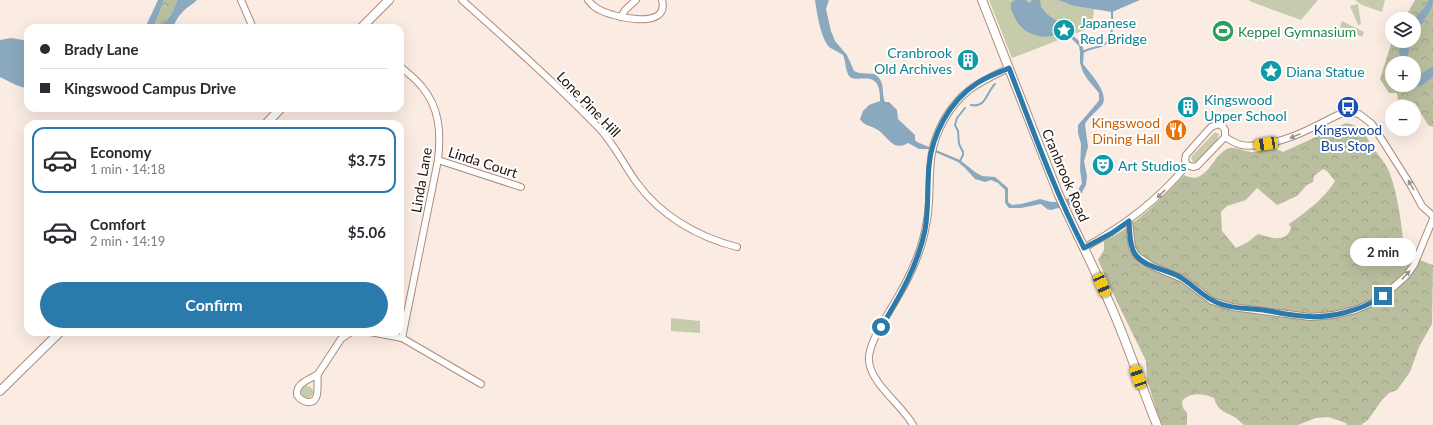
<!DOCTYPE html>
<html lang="en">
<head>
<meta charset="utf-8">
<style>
	body { margin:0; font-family:Lato,sans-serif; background:#f7f7f7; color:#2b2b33; height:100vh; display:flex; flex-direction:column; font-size:15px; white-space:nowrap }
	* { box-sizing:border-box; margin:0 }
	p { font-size:13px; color:#7c7c81 }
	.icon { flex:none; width:22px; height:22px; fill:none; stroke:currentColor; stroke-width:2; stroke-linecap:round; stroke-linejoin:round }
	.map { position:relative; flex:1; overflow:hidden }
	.drawer { position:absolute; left:24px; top:120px; width:380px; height:216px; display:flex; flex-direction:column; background:#fff; border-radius:12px; box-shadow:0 4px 16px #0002 }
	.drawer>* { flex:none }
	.banner { position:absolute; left:24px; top:24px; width:380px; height:88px; border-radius:12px; box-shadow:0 4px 16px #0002; display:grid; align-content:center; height:88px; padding:0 16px; background:#fff }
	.tools { position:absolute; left:1385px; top:12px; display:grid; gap:8px }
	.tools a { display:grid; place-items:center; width:36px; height:36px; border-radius:50%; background:#fff; box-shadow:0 4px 16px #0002; font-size:20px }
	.end { position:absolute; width:18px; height:18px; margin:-9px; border:5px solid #2a7bac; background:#fff; box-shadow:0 0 0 2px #fff }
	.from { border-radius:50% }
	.bubble { position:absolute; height:28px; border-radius:14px; background:#fff; box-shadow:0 4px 16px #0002; font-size:13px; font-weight:700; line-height:28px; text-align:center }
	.car { position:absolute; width:12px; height:24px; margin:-12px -6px; border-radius:5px; box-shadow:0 0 3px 1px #0007; background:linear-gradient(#f5c518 24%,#345 0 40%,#f5c518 0 76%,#345 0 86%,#f5c518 0) }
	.banner b { display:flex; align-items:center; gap:14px; height:38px; font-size:15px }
	.banner b+b { border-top:1px solid #e1e1e2 }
	.banner i { width:10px; height:10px; background:#2b2b33 }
	ul { padding:7px 0 0; list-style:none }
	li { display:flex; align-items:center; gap:12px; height:66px; margin:0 8px 6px; padding:0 8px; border:2px solid transparent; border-radius:12px }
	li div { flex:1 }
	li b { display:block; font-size:15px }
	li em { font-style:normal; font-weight:700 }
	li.on { border-color:#2a7bac }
	li>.icon { width:36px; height:36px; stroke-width:1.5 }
	.cta { display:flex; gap:8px; margin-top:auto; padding:8px 16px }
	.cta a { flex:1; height:46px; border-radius:24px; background:#2a7bac; color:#fff; font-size:16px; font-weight:700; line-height:46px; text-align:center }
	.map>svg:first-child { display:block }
	.green { fill:#c6cbab }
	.forest { fill:url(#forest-crowns); fill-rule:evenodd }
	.water { fill:#8aa9be }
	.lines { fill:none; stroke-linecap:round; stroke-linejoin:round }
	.stream { stroke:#8aa9be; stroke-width:2 }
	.minor-casing { stroke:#ad8c78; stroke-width:8 }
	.tertiary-casing { stroke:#ad8c78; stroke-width:10 }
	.minor { stroke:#fff; stroke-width:6 }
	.tertiary { stroke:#fff; stroke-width:8 }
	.oneway { fill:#9a9491 }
	.route { stroke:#2a7bac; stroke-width:5 }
	.labels { text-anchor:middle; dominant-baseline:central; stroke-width:4; stroke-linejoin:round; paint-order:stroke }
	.culture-label { font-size:14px; fill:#0d838f; stroke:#fff; text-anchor:start }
	.leisure-label { font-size:14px; fill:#27864d; stroke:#fff; text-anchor:start }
	.street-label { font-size:14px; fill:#1e120a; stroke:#fff }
	.food-label { font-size:14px; fill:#c56008; stroke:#fff; text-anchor:end }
	.transit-label { font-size:14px; fill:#164399; stroke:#fff }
</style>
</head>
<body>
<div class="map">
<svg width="1433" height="425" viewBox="0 0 1433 425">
	<defs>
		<pattern id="forest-crowns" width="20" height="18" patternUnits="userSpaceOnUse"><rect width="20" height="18" fill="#b9bf9e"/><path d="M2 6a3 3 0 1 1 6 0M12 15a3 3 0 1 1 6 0" fill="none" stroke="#9fa387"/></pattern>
	</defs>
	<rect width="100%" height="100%" fill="#fbece3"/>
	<!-- green -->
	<g class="green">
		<polygon points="989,0 1058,0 1074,6 1094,9 1092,27 1012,58"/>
		<polygon points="1250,0 1318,0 1301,20 1249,1"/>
		<polygon points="1355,0 1385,0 1382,12 1362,5"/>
		<polygon points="1358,4 1361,24 1358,25 1350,6"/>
		<polygon points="1342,21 1364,32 1362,37 1340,27"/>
		<polygon points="1215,132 1219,134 1217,141 1197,162 1193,162 1191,158 1192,156"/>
		<polygon points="671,318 700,321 700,333 671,331"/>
		<circle cx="307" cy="392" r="6"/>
	</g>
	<!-- forest -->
	<g class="forest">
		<path d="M164 0H177C174 11 168 23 157 27L155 24Z"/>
		<path d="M1415 0H1433V127L1428 125 1415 103 1402 99 1398 100 1397 93H1389L1380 79 1392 41H1414V19H1404ZM1392 63H1414V85H1392Z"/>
		<path d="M1346 123C1362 126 1364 133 1372 146 1377 154 1385 162 1389 171 1398 195 1401 221 1404 247L1422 261 1433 265 1432 324 1419 347 1410 372 1397 390 1389 393 1382 400 1368 420 1361 425H1347L1346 423 1328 417 1316 418 1298 425H1244C1241 423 1239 420 1236 418 1225 411 1219 413 1214 398 1203 393 1190 392 1182 401L1183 408 1187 413V425H1161L1147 380 1146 361 1119 306 1098 260 1104 250V241C1135 226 1160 200 1184 175 1206 187 1212 156 1227 149 1235 145 1245 153 1254 152 1260 152 1266 149 1272 147L1283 152ZM1323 169 1327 171 1335 181C1324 199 1306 212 1289 224L1291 228C1286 244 1270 237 1258 234L1248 242 1236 248 1222 231 1221 212 1227 206 1246 200 1257 188 1277 205 1297 196 1307 185 1313 182 1314 176Z"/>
	</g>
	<!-- water -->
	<g class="water">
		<path d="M158 0H164L155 24 157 27C168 23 174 11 177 0H197C192 5 185 8 181 14 176 18 176 24 171 28H145Z"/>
		<path d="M815 0H829L826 9 831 31 835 41 847 55 854 71 859 73 875 74C886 83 881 91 885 102H889L897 110 898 119 915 135V140L917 142 960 160 975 172 982 176 995 177 1008 188V202L1012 205 1021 204 1040 199 1051 202H1059L1075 195 1082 183 1080 170 1081 144 1078 133V125L1097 103 1099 100V93L1088 80 1083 72 1080 63V52L1079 46 1070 37 1059 30 1056 31 1052 36C1037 39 1021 32 1015 18 1013 13 1010 10 1011 3L1015 0H1026L1029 3 1033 0H1040L1041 7 1047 14 1062 25 1081 43 1084 51 1083 64C1090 73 1110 94 1102 105 1096 112 1089 117 1085 124L1088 147 1084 161 1087 176 1086 185 1080 196 1073 204 1051 210 1047 209 1041 204 1021 208H1009L1005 203V190L998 183 991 180 985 182 975 179 965 168 958 162 928 149H919L908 143C892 153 887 134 876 129 870 125 864 126 860 119L863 111 869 105 880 101C881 66 857 85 849 76 845 70 846 61 843 55 839 52 833 50 829 47 820 36 817 13 815 0Z"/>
		<polygon points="1058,0 1140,0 1112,12 1074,6"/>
		<path d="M1429 0H1433C1433 12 1421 23 1414 32V19L1424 8Z"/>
		<polygon points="11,38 23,40 28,38 28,89 16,85 0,77 0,40"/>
		<polygon points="1401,41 1410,41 1407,63 1401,63 1399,50"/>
		<path d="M1433 66V77C1425 82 1420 90 1409 85H1414V76H1418Z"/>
	</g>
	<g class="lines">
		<!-- stream -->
		<g class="stream">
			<path d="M1083 52C1091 47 1093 49 1101 46 1115 42 1112 23 1112 12"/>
			<path d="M971 105C986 108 986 93 995 84"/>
			<polyline points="960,161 963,155 963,152 959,144 958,131 955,125 957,118 965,108"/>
		</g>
		<!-- minor casing -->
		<g class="minor-casing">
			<g id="minor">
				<polyline points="241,0 253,28"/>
				<path d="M462 0C508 41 554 82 597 126 614 143 623 164 637 183 661 216 698 237 737 247"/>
				<path d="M588 0C591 4 595 8 600 10 613 17 670 31 662 0"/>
				<polyline points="621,17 625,10 636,0"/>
				<path d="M400 66C407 73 416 79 422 87 440 108 441 134 438 160L402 338"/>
				<polygon points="1219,124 1223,127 1225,130 1225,137 1197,166 1193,167 1187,165 1185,160 1186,155 1211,127"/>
				<path d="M1225 137C1230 140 1236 144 1242 145 1249 147 1256 145 1264 144 1293 140 1316 125 1342 113L1349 112 1359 114 1372 124 1410 184 1422 206 1433 216"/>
				<polyline points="438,160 521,187"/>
				<polyline points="1129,221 1132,248 1137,256 1152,266 1183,279 1212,301 1232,307 1310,317 1334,315 1355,310 1374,302 1387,293 1406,276 1414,265 1433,219"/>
				<path d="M1084 248C1125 225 1157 201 1187 165"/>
				<polyline points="370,332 402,338 481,384"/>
				<path d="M318 374C316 382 322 404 307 402 302 401 299 398 297 395 296 382 310 380 318 374L341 339 351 332"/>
				<path d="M913 425C902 405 871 384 869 361 867 343 891 310 900 293 907 281 913 268 918 255 923 242 926 228 928 214 932 177 925 154 944 120 961 90 980 82 1009 68"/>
			</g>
		</g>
		<!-- tertiary casing -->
		<g class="tertiary-casing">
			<g id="tertiary">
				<path d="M982 0 1058 193C1078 238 1102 282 1120 328 1133 360 1144 393 1157 425"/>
				<polyline points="361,28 389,0"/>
				<polyline points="266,124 281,108"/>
				<polyline points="0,391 60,332"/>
			</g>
		</g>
		<!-- minor -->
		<use href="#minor" class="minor"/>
		<!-- tertiary -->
		<use href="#tertiary" class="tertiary"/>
	</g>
	<!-- one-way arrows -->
	<defs><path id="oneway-solid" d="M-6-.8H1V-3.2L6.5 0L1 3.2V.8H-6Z"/></defs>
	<g class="oneway">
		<use href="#oneway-solid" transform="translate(1295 136) rotate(158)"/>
		<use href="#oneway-solid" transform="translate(1411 185) rotate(-120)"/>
		<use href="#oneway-solid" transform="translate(1161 194) rotate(136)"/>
		<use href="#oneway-solid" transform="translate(1406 275) rotate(-47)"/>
	</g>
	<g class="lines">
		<!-- route -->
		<path class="route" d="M881 327C899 298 918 265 925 230 929 209 927 188 929 166 932 135 949 102 976 84 986 77 998 73 1009 68 1032 128 1054 190 1084 248L1112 233 1129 221C1130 231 1129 245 1135 254 1144 267 1164 269 1178 276 1192 283 1202 297 1218 303 1232 309 1248 308 1263 310 1276 312 1289 315 1302 316 1330 319 1360 311 1383 296"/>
	</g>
	<!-- icons -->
	<defs>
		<g id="sight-disc" transform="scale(1.15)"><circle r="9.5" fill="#0f9aa8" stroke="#fff"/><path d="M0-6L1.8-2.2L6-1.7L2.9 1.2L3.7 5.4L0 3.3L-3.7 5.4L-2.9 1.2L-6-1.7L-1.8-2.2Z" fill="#fff"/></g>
		<g id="stadium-disc" transform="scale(1.15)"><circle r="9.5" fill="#2e9e5b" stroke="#fff"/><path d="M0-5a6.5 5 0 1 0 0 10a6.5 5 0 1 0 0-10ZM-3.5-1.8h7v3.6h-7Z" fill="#fff"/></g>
		<g id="building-disc" transform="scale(1.15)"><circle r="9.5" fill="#0f9aa8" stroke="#fff"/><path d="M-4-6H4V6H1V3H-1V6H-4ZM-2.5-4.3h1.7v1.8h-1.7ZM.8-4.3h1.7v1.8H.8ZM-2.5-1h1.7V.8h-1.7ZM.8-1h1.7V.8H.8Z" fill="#fff"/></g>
		<g id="bus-disc" transform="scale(1.15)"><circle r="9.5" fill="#1a4fb4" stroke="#fff"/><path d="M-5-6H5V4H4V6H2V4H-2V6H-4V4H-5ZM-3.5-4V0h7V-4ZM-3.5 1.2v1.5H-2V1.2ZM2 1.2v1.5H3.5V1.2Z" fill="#fff"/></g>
		<g id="restaurant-disc" transform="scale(1.15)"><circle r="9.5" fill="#e8710a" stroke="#fff"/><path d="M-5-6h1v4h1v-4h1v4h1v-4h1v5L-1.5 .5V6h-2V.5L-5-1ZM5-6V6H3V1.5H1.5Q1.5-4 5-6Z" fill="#fff"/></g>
		<g id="theatre-disc" transform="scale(1.15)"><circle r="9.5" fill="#0f9aa8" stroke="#fff"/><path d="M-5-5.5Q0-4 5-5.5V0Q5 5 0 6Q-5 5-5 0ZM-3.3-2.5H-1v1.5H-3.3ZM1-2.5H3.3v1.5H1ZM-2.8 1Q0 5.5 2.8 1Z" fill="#fff"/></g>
	</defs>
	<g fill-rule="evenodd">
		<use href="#sight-disc" x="1064" y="30"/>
		<use href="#stadium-disc" x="1223" y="31"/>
		<use href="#building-disc" x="968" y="60"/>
		<use href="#sight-disc" x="1271" y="71"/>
		<use href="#building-disc" x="1188" y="107"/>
		<use href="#bus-disc" x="1348" y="107"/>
		<use href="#restaurant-disc" x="1176" y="130"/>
		<use href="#theatre-disc" x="1103" y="165"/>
	</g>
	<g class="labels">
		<!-- culture labels -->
		<g class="culture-label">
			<text x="1080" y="22">Japanese<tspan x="1080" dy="16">Red Bridge</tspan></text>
			<text x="952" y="52" text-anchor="end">Cranbrook<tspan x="952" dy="16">Old Archives</tspan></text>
			<text x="1286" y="71">Diana Statue</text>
			<text x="1204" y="99">Kingswood<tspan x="1204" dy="16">Upper School</tspan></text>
			<text x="1118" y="165">Art Studios</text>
		</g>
		<!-- leisure labels -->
		<g class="leisure-label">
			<text x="1238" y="31">Keppel Gymnasium</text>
		</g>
		<!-- street labels -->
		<g class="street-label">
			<text transform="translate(589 104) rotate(46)">Lone Pine Hill</text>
			<text transform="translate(483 162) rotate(18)">Linda Court</text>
			<text transform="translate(1066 175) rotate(67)">Cranbrook Road</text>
			<text transform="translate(421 180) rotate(-80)">Linda Lane</text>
		</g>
		<!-- food labels -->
		<g class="food-label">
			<text x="1160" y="122">Kingswood<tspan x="1160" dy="16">Dining Hall</tspan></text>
		</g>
		<!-- transit labels -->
		<g class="transit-label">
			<text x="1348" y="129">Kingswood<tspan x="1348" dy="16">Bus Stop</tspan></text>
		</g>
	</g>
</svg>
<div class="tools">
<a><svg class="icon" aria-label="layers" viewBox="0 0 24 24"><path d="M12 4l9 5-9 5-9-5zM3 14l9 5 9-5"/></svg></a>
<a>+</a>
<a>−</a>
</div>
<i class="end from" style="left:881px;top:327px"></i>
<i class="end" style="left:1383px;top:296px"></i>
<div class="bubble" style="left:1350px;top:238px;width:66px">2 min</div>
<i class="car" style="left:1266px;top:144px;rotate:261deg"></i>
<i class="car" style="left:1102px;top:285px;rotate:156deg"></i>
<i class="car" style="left:1138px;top:377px;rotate:341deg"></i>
<div class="banner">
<b><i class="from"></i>Brady Lane</b>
<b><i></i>Kingswood Campus Drive</b>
</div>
<section class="drawer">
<ul>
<li class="on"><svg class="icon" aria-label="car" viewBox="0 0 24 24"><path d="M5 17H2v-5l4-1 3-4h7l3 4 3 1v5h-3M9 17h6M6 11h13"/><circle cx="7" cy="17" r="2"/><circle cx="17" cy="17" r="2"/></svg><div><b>Economy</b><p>1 min · 14:18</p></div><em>$3.75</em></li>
<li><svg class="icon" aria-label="car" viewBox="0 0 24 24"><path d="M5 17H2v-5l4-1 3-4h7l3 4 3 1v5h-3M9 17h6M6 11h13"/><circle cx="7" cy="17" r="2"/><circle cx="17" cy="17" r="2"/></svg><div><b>Comfort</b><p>2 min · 14:19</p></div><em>$5.06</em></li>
</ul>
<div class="cta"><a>Confirm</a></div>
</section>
</div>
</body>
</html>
